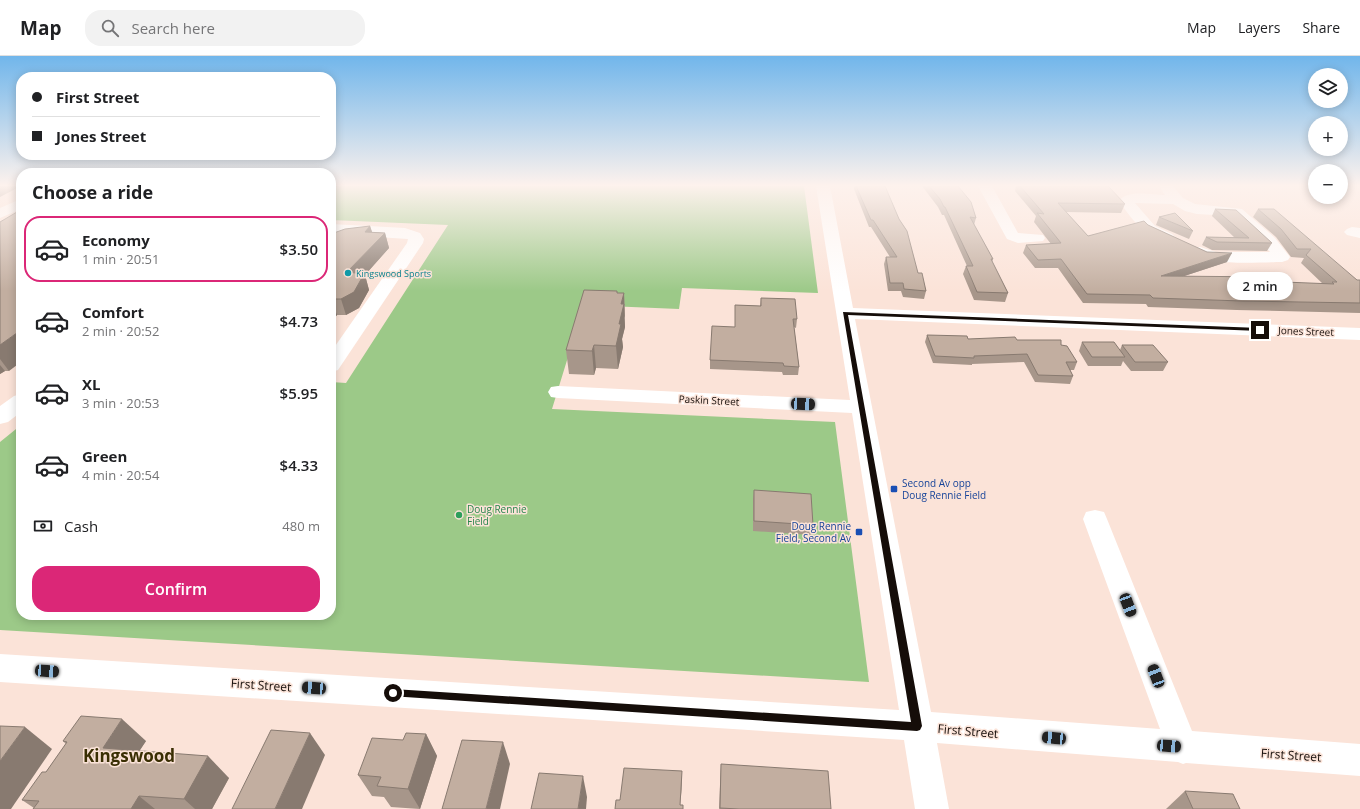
<!DOCTYPE html>
<html lang="en">
<head>
<meta charset="utf-8">
<style>
	body { margin:0; font-family:"Open Sans",sans-serif; background:#f2f2f2; color:#202124; height:100vh; display:flex; flex-direction:column; font-size:15px; white-space:nowrap }
	* { box-sizing:border-box; margin:0 }
	p { font-size:13px; color:#757577 }
	.icon { flex:none; width:22px; height:22px; fill:none; stroke:currentColor; stroke-width:2; stroke-linecap:round; stroke-linejoin:round }
	.map { position:relative; flex:1; overflow:hidden }
	.drawer { position:absolute; left:16px; top:112px; width:320px; height:452px; display:flex; flex-direction:column; background:#fff; border-radius:16px; box-shadow:0 2px 10px #0003 }
	.drawer>* { flex:none }
	.banner { position:absolute; left:16px; top:16px; width:320px; height:88px; border-radius:16px; box-shadow:0 2px 10px #0003; display:grid; align-content:center; height:88px; padding:0 16px; background:#fff }
	.controls { position:absolute; left:1308px; top:12px; display:grid; gap:8px }
	.controls a { display:grid; place-items:center; width:40px; height:40px; border-radius:50%; background:#fff; box-shadow:0 2px 10px #0003; font-size:20px }
	.end { position:absolute; width:18px; height:18px; margin:-9px; border:5px solid #150d09; background:#fff; box-shadow:0 0 0 2px #fff }
	.from { border-radius:50% }
	.bubble { position:absolute; height:28px; border-radius:14px; background:#fff; box-shadow:0 2px 10px #0003; font-size:13px; font-weight:600; line-height:28px; text-align:center }
	.car { position:absolute; width:12px; height:24px; margin:-12px -6px; border-radius:5px; box-shadow:0 0 3px 1px #0007; background:linear-gradient(#222 24%,#8ab4d8 0 40%,#222 0 76%,#8ab4d8 0 86%,#222 0) }
	.banner b { display:flex; align-items:center; gap:14px; height:38px; font-size:15px }
	.banner b+b { border-top:1px solid #e0e0e0 }
	.banner i { width:10px; height:10px; background:#202124 }
	ul { padding:0; list-style:none }
	li { display:flex; align-items:center; gap:12px; height:66px; margin:0 8px 6px; padding:0 8px; border:2px solid transparent; border-radius:16px }
	li div { flex:1 }
	li b { display:block; font-size:15px }
	li em { font-style:normal; font-weight:600 }
	li.active { border-color:#db2777 }
	li>.icon { width:36px; height:36px; stroke-width:1.5 }
	h2 { padding:0 16px; font-size:18px; line-height:48px }
	.pay { display:flex; align-items:center; gap:10px; height:44px; padding:0 16px; font-size:15px }
	.pay p { margin-inline-start:auto }
	.action { display:flex; gap:8px; margin-top:auto; padding:8px 16px }
	.action a { flex:1; height:46px; border-radius:16px; background:#db2777; color:#fff; font-size:16px; font-weight:600; line-height:46px; text-align:center }
	header { display:flex; align-items:center; gap:24px; box-sizing:border-box; height:56px; padding:0 20px; background:#fff; border-bottom:1px solid #e0e0e0 }
	header strong { font-size:19px }
	nav { display:flex; gap:22px; margin-inline-start:auto; font-size:14px }
	.search { width:280px; height:36px; background:#f2f2f2; display:flex; align-items:center; gap:10px; box-sizing:border-box; padding:0 14px; border-radius:16px; color:#757577; font-size:15px }
	.map>svg:first-child { display:block }
	.green { fill:#9cc988 }
	.lines { fill:none; stroke-linecap:round; stroke-linejoin:round }
	.minor { fill:#fff; fill-rule:evenodd }
	.highway { fill:#fff; fill-rule:evenodd }
	.wall { fill:#a7968a }
	.shaded-wall { fill:#887a70 }
	.building { fill:#c2aea0; stroke:#887a70 }
	.route { fill:#150d09 }
	.culture-dot { fill:#0f9aa8; stroke:#fbe3d8; stroke-width:1.5 }
	.transit-dot { fill:#1a4fb4; stroke:#fbe3d8; stroke-width:1.5 }
	.leisure-dot { fill:#2e9e5b; stroke:#fbe3d8; stroke-width:1.5 }
	.labels { text-anchor:middle; dominant-baseline:central; stroke-width:3; stroke-linejoin:round; paint-order:stroke }
	.far-culture-label { font-size:9px; fill:#0d838f; stroke:#fbe3d8; text-anchor:start }
	.street-label { font-size:10px; fill:#150d09; stroke:#fbe3d8 }
	.transit-label { font-size:10px; fill:#164399; stroke:#fbe3d8; text-anchor:start }
	.leisure-label { font-size:10px; fill:#27864d; stroke:#fbe3d8; text-anchor:start }
	.near-street-label { font-size:12px; fill:#150d09; stroke:#fbe3d8 }
	.near-district-label { font-size:17px; font-weight:bold; fill:#392e03; stroke:#fbe3d8 }
</style>
</head>
<body>
<header>
<strong>Map</strong>
<div class="search"><svg class="icon" aria-label="search" viewBox="0 0 24 24"><circle cx="10" cy="10" r="6"/><path d="M15 15l6 6"/></svg>Search here</div>
<nav><a>Map</a><a>Layers</a><a>Share</a></nav>
</header>
<div class="map">
<svg width="1360" height="753" viewBox="0 0 1360 753">
	<rect width="100%" height="100%" fill="#fbe3d8"/>
	<!-- green -->
	<polygon class="green" points="331,130 804,130 818,237 682,232 679,253 584,249 552,353 835,366 869,626 0,574 0,386 21,369 21,559 331,559 331,326 346,327 448,169 331,164"/>
	<g class="lines">
		<!-- minor -->
		<g class="minor">
			<polygon points="816,130 830,130 853,252 1360,272 1360,284 855,263 931,656 1160,673 1083,463 1086,456 1095,454 1104,456 1107,463 1192,675 1360,688 1360,720 1186,707 1183,708 1178,706 937,687 949,753 915,753 904,684 0,626 0,598 899,654 852,357 558,342 551,341 548,336 551,331 558,330 850,344"/>
			<polygon points="978,130 992,130 1018,177 1043,179 1045,182 1043,185 1018,187 1007,183"/>
			<path d="M1159 130H1173L1183 142 1195 148 1242 153 1275 182 1290 201 1288 204 1282 206C1264 206 1202 211 1192 196L1194 193 1200 191 1216 196H1270L1263 188 1233 160 1197 158 1185 155 1173 148 1135 147 1155 170 1172 178 1175 181 1172 184C1151 190 1130 161 1119 145 1127 133 1153 139 1165 139Z"/>
			<polygon points="331,168 405,172 420,177 424,183 423,187 338,314 331,316 331,296 407,187 408,183 331,178"/>
			<polygon points="1352,171 1360,172 1360,182 1347,179 1344,176 1347,173"/>
			<polygon points="21,338 21,356 8,366 0,368 0,350 14,340"/>
		</g>
		<!-- highway -->
		<polygon class="highway" points="21,143 21,153 0,162 0,152"/>
	</g>
	<!-- wall -->
	<g class="wall">
		<polygon points="854,130 885,130 918,217 926,235 924,243 903,241 901,235 888,235 884,208 886,201 890,201 871,171 869,171 854,133"/>
		<polygon points="922,130 958,130 976,162 974,169 993,203 992,206 1008,237 1005,246 974,244 963,218 966,210 967,210 944,159 942,159 938,151"/>
		<polygon points="1016,130 1108,130 1125,148 1121,157 1066,156 1088,180 1148,169 1227,206 1184,220 1284,226 1323,228 1301,207 1304,202 1291,201 1276,181 1253,161 1258,153 1357,224 1360,224 1360,257 1237,254 1148,251 1146,248 1083,247 1058,212 1035,212 1023,197 1026,189 1051,188 1034,166 1036,160 1015,135"/>
		<polygon points="1215,153 1272,187 1267,195 1212,194 1202,189 1206,181 1235,182 1212,160"/>
		<polygon points="1159,161 1193,175 1189,183 1156,169"/>
		<polygon points="0,166 9,315 5,315 0,318"/>
		<polygon points="370,170 372,176 385,177 389,192 365,219 369,234 359,252 346,259 337,259 331,266 331,178"/>
		<polygon points="617,235 617,237 624,237 625,260 624,262 625,271 622,283 623,291 618,313 596,312 594,319 569,318 566,294"/>
		<polygon points="761,242 797,263 796,272 794,271 799,311 798,319 783,319 782,316 710,313 710,304 735,271 735,249 760,250"/>
		<polygon points="927,279 968,283 1017,284 1061,289 1077,306 1074,314 1070,314 1073,320 1070,328 1035,326 1024,306 972,308 972,309 933,307 925,286"/>
		<polygon points="1082,286 1120,294 1122,289 1168,306 1163,315 1131,315 1123,305 1121,310 1088,310 1079,295"/>
		<polygon points="754,434 813,469 811,479 753,475 753,443"/>
		<polygon points="426,678 437,700 420,753 391,751 384,741 372,740 358,719 403,684"/>
		<polygon points="63,685 146,685 139,695 229,722 212,753 33,753 34,752 22,744 46,716 66,688"/>
		<polygon points="721,708 831,753 719,753 720,729"/>
		<polygon points="1185,735 1240,753 1166,753"/>
	</g>
	<!-- shaded-wall -->
	<g class="shaded-wall">
		<polygon points="5,130 21,130 0,141 0,132"/>
		<polygon points="370,170 375,185 365,176"/>
		<polygon points="385,177 389,192 365,219 369,234 359,252 346,259 341,243 347,216"/>
		<polygon points="1232,197 1227,206 1157,229 1161,220"/>
		<polygon points="624,237 625,271 622,283 623,291 618,313 616,290 621,248"/>
		<polygon points="331,243 337,259 331,266"/>
		<polygon points="21,274 21,306 9,315 0,303 0,289"/>
		<polygon points="594,289 596,312 594,319 592,295"/>
		<polygon points="0,309 5,315 0,318"/>
		<polygon points="122,663 146,685 127,714 103,692"/>
		<polygon points="25,671 52,693 11,753 0,753 0,705"/>
		<polygon points="310,677 325,699 302,753 275,753"/>
		<polygon points="426,678 437,700 420,753 408,733"/>
		<polygon points="503,686 510,708 500,753 486,753"/>
		<polygon points="208,700 229,722 212,753 195,753 184,743"/>
		<polygon points="682,715 682,727 680,753"/>
		<polygon points="583,720 587,741 586,753 578,753"/>
		<polygon points="139,740 155,753 131,753"/>
	</g>
	<!-- building -->
	<g class="building">
		<polygon points="0,130 5,130 0,132"/>
		<polygon points="856,130 885,130 899,163 907,175 918,217 922,217 926,235 904,233 903,227 890,227 886,201 897,201 873,164 871,164"/>
		<polygon points="929,130 958,130 971,146 976,162 970,161 993,203 991,203 1008,237 977,236 966,210 973,210 945,151 944,151 940,143"/>
		<polygon points="1020,130 1108,130 1125,148 1058,147 1088,180 1144,165 1148,169 1207,196 1232,197 1161,220 1278,221 1284,226 1334,228 1332,226 1337,226 1306,199 1311,193 1297,193 1281,173 1258,153 1274,153 1357,224 1360,224 1360,247 1242,245 1153,242 1150,239 1087,238 1061,203 1038,204 1026,189 1061,187 1037,157 1044,158"/>
		<polygon points="1215,153 1236,154 1272,187 1217,186 1206,181 1249,182"/>
		<polygon points="17,156 21,156 21,274 0,289 0,166"/>
		<polygon points="1175,157 1193,175 1159,161"/>
		<polygon points="370,170 365,176 385,177 347,216 364,218 354,236 341,243 331,243 331,178 345,173"/>
		<polygon points="584,234 617,235 617,237 624,237 621,248 624,248 619,268 621,268 616,290 594,289 592,295 566,294"/>
		<polygon points="761,242 795,243 797,263 793,263 799,311 784,310 783,307 710,304 712,270 735,271 735,249 761,250"/>
		<polygon points="927,279 967,280 968,283 1015,281 1017,284 1061,284 1061,289 1067,290 1077,306 1066,306 1073,320 1038,319 1027,298 974,300 974,302 935,300"/>
		<polygon points="1082,286 1114,286 1125,301 1092,301"/>
		<polygon points="1122,289 1153,289 1168,306 1135,306"/>
		<polygon points="754,434 811,438 813,469 754,465"/>
		<polygon points="81,660 122,663 103,692 208,700 184,743 139,740 131,753 33,753 39,745 22,744 42,716 46,716 67,686 63,685"/>
		<polygon points="0,670 25,671 0,705"/>
		<polygon points="271,674 310,677 275,753 232,753"/>
		<polygon points="406,677 426,678 408,733 377,730 381,721 358,719 372,682 403,684"/>
		<polygon points="462,684 503,686 486,753 442,753"/>
		<polygon points="721,708 828,715 831,753 739,753 720,752"/>
		<polygon points="624,712 682,715 680,749 683,749 683,753 615,753 616,744 620,744"/>
		<polygon points="539,717 583,720 578,753 531,753"/>
		<polygon points="1185,735 1233,738 1240,753 1193,753"/>
	</g>
	<!-- sky -->
	<linearGradient id="sky" x2="0" y2="1"><stop stop-color="#71b6eb"/><stop offset="0.55" stop-color="#fdf2ed"/><stop offset="1" stop-color="#fdf2ed" stop-opacity="0"/></linearGradient>
	<rect width="1360" height="235" fill="url(#sky)"/>
	<!-- route -->
	<polygon class="route" points="843,256 1260,272 1263,274 1260,275 848,259 922,670 920,674 917,675 390,640 388,637 390,634 393,633 911,666"/>
	<!-- markers -->
	<circle class="culture-dot" cx="348" cy="217" r="4"/>
	<g class="transit-dot">
		<rect x="890" y="429" width="8" height="8" rx="2"/>
		<rect x="855" y="472" width="8" height="8" rx="2"/>
	</g>
	<circle class="leisure-dot" cx="459" cy="459" r="4"/>
	<g class="labels">
		<!-- far-culture labels -->
		<g class="far-culture-label">
			<text x="356" y="217">Kingswood Sports</text>
		</g>
		<!-- street labels -->
		<g class="street-label">
			<text transform="translate(1306 275) rotate(2)">Jones Street</text>
			<text transform="translate(709 344) rotate(3)">Paskin Street</text>
		</g>
		<!-- transit labels -->
		<g class="transit-label">
			<text x="902" y="427">Second Av opp<tspan x="902" dy="12">Doug Rennie Field</tspan></text>
			<text x="851" y="470" text-anchor="end">Doug Rennie<tspan x="851" dy="12">Field, Second Av</tspan></text>
		</g>
		<!-- leisure labels -->
		<g class="leisure-label">
			<text x="467" y="453">Doug Rennie<tspan x="467" dy="12">Field</tspan></text>
		</g>
		<!-- near-street labels -->
		<g class="near-street-label">
			<text transform="translate(261 629) rotate(4)">First Street</text>
			<text transform="translate(968 675) rotate(5)">First Street</text>
			<text transform="translate(1291 699) rotate(4)">First Street</text>
		</g>
		<!-- near-district labels -->
		<g class="near-district-label">
			<text x="129" y="699">Kingswood</text>
		</g>
	</g>
</svg>
<div class="controls">
<a><svg class="icon" aria-label="layers" viewBox="0 0 24 24"><path d="M12 4l9 5-9 5-9-5zM3 14l9 5 9-5"/></svg></a>
<a>+</a>
<a>−</a>
</div>
<i class="end from" style="left:393px;top:637px"></i>
<i class="end" style="left:1260px;top:274px"></i>
<div class="bubble" style="left:1227px;top:216px;width:66px">2 min</div>
<i class="car" style="left:803px;top:348px;rotate:93deg"></i>
<i class="car" style="left:1128px;top:549px;rotate:159deg"></i>
<i class="car" style="left:47px;top:615px;rotate:94deg"></i>
<i class="car" style="left:1156px;top:620px;rotate:339deg"></i>
<i class="car" style="left:314px;top:632px;rotate:274deg"></i>
<i class="car" style="left:1054px;top:682px;rotate:275deg"></i>
<i class="car" style="left:1169px;top:690px;rotate:94deg"></i>
<div class="banner">
<b><i class="from"></i>First Street</b>
<b><i></i>Jones Street</b>
</div>
<section class="drawer">
<h2>Choose a ride</h2>
<ul>
<li class="active"><svg class="icon" aria-label="car" viewBox="0 0 24 24"><path d="M5 17H2v-5l4-1 3-4h7l3 4 3 1v5h-3M9 17h6M6 11h13"/><circle cx="7" cy="17" r="2"/><circle cx="17" cy="17" r="2"/></svg><div><b>Economy</b><p>1 min · 20:51</p></div><em>$3.50</em></li>
<li><svg class="icon" aria-label="car" viewBox="0 0 24 24"><path d="M5 17H2v-5l4-1 3-4h7l3 4 3 1v5h-3M9 17h6M6 11h13"/><circle cx="7" cy="17" r="2"/><circle cx="17" cy="17" r="2"/></svg><div><b>Comfort</b><p>2 min · 20:52</p></div><em>$4.73</em></li>
<li><svg class="icon" aria-label="car" viewBox="0 0 24 24"><path d="M5 17H2v-5l4-1 3-4h7l3 4 3 1v5h-3M9 17h6M6 11h13"/><circle cx="7" cy="17" r="2"/><circle cx="17" cy="17" r="2"/></svg><div><b>XL</b><p>3 min · 20:53</p></div><em>$5.95</em></li>
<li><svg class="icon" aria-label="car" viewBox="0 0 24 24"><path d="M5 17H2v-5l4-1 3-4h7l3 4 3 1v5h-3M9 17h6M6 11h13"/><circle cx="7" cy="17" r="2"/><circle cx="17" cy="17" r="2"/></svg><div><b>Green</b><p>4 min · 20:54</p></div><em>$4.33</em></li>
</ul>
<div class="pay"><svg class="icon" aria-label="cash" viewBox="0 0 24 24"><path d="M3 7h18v10H3z"/><circle cx="12" cy="12" r="2"/></svg>Cash<p>480 m</p></div>
<div class="action"><a>Confirm</a></div>
</section>
</div>
</body>
</html>
